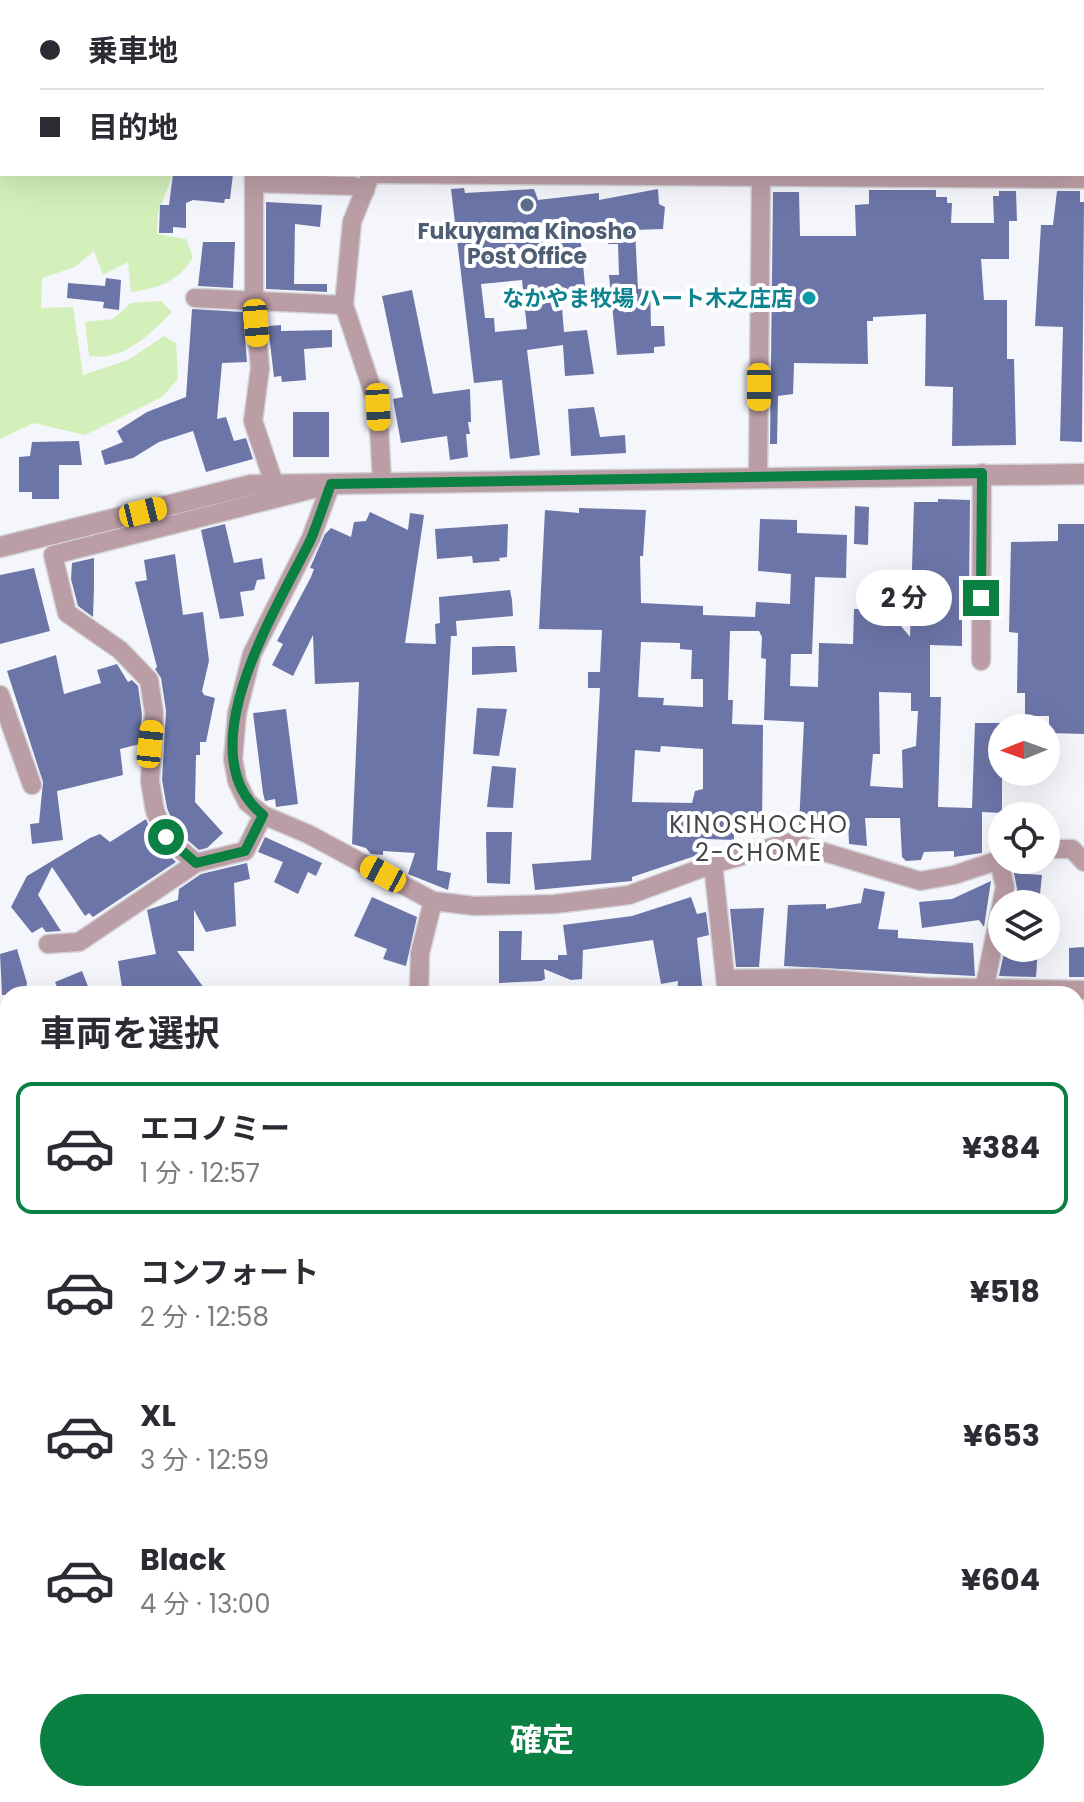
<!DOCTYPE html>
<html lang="ja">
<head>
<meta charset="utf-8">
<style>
	body { margin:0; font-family:Poppins,"Noto Sans JP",sans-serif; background:#f2f2f3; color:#2b2b33; height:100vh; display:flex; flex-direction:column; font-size:30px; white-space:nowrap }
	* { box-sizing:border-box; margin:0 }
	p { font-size:26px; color:#7c7c81 }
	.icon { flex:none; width:44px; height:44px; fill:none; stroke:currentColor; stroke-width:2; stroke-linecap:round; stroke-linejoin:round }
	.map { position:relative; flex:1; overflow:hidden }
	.drawer { position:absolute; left:0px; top:986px; width:1084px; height:816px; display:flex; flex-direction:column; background:#fff; border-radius:24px 24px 0 0; box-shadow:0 8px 32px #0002 }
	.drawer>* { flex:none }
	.hud { position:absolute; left:0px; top:0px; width:1084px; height:176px; box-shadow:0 8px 32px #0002; display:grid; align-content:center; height:176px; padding:0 40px; background:#fff }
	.needle { width:52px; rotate:269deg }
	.controls { position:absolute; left:988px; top:714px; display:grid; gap:16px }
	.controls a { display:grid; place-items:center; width:72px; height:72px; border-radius:50%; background:#fff; box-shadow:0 8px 32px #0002; font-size:40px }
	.end { position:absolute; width:36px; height:36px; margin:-18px; border:10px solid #0b8043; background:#fff; box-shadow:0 0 0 4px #fff }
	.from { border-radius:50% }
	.bubble { position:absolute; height:56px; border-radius:28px; background:#fff; box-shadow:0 8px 32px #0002; font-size:26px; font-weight:700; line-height:56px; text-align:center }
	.car { position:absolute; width:24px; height:48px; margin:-24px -12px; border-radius:10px; box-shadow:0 0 6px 2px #0007; background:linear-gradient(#f5c518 24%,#345 0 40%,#f5c518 0 76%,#345 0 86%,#f5c518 0) }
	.hud b { display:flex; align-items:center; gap:28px; height:76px; font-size:30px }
	.hud b+b { border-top:2px solid #e1e1e2 }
	.hud i { width:20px; height:20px; background:#2b2b33 }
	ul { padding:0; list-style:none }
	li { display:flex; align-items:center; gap:24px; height:132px; margin:0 16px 12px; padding:0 24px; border:4px solid transparent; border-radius:16px }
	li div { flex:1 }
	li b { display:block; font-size:30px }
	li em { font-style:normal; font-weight:700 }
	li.selected { border-color:#0b8043 }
	li>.icon { width:72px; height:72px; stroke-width:1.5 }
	h2 { padding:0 40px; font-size:36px; line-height:96px }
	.primary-button { display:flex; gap:16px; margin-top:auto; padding:16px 40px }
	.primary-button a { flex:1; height:92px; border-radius:48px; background:#0b8043; color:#fff; font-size:32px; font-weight:700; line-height:92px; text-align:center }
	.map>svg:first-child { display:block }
	.green { fill:#d3f0bb }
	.building { fill:#6c75a8; fill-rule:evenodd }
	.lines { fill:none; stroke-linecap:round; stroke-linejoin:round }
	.service-casing { stroke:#d2d3d7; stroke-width:12 }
	.minor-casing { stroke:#d2d3d7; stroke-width:21 }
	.tertiary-casing { stroke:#d2d3d7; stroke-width:23 }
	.path { stroke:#a9aaad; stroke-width:3; stroke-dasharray:4 4; stroke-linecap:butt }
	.service { stroke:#bb9da5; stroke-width:9 }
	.minor { stroke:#bb9da5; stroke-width:18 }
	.tertiary { stroke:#bb9da5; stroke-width:20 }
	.route { stroke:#0b8043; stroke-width:10 }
	.service-dot { fill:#5c6f8a; stroke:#fff; stroke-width:3 }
	.culture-dot { fill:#0f9aa8; stroke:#fff; stroke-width:3 }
	.labels { text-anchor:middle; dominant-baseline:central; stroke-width:8; stroke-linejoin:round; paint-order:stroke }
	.service-label { font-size:22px; font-weight:bold; fill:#4e5e75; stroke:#fff }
	.culture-label { font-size:22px; font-weight:bold; fill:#0d838f; stroke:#fff; text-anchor:end }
	.neighbourhood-label { font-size:24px; letter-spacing:2px; fill:#45464a; stroke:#fff }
</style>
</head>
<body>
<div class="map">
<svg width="1084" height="1802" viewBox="0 0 1084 1802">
	<rect width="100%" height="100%" fill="#f5f6fb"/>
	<!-- green -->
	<g class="green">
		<path d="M0 47 2 174H173L158 213 157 234 186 239 193 257C179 282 158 288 131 292L128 262 103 275 94 251 75 267 42 278 41 308 73 307 83 375 128 360 164 336 176 343 178 379 162 397 85 435 34 423 0 439Z"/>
		<path d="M161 301 172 312C150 334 123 362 89 356L85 322 113 319 131 303Z"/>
		<polygon points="0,1682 8,1685 8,1794 229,1794 237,1802 0,1802"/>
	</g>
	<!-- building -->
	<g class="building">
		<polygon points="173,174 233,174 230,199 225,199 224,203 193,200 186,203 186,228 173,227 173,233 159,233 160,205 169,205"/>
		<path d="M464 188 465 193 534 189 538 200 599 193V200L658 189 659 204 665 207 663 229 635 230 638 289 650 288 651 326H664L665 346 654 347V353L617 355 609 275H619L618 244H608V222L579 224 586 295 561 296 564 332 587 330 594 374 565 376 563 345 527 350 540 455 510 459 502 380 474 383 451 189ZM522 280 527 329 495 332 494 318H485L481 284Z"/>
		<polygon points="869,190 936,190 936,197 947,197 947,203 952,203 951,223 994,223 993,196 999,196 999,191 1016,191 1017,221 1009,221 1009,259 981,259 984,300 1007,300 1007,359 1014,359 1016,445 952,446 953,387 925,386 926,314 873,317 873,321 867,321 868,364 794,363 793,394 778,396 777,444 770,444 773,192 799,192 800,236 856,236 855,205 869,204"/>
		<polygon points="1057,191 1080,191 1080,202 1084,202 1082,442 1060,441 1063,327 1035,326 1041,225 1053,225"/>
		<polygon points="266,202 322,205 320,227 295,224 294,284 327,284 327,292 266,289"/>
		<polygon points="203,242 235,242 233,288 198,286"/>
		<polygon points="106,278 121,280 119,310 103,308 104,302 67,298 68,283 105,286"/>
		<polygon points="412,290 433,394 470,389 471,422 468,422 470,434 466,434 468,457 450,460 447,436 401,443 393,399 403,397 382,296"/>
		<polygon points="192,309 243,312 247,362 222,363 217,419 226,417 234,441 246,438 253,459 206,472 193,431 159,442 133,458 105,465 101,451 123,442 117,431 147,412 186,397"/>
		<polygon points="281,325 281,331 332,330 332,347 304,349 306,380 282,382 281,376 274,377 268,326"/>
		<polygon points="594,407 600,437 625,435 626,453 571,456 568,409"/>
		<rect x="293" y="412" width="36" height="45"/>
		<polygon points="79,441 82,465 59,465 59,499 32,499 32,492 19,492 19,457 30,456 32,442"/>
		<path d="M938 499 970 500 969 597H962V646L930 645V697H941L938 807 972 808 975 723H1002V813L982 812V853L954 857V851L924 852 921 860 906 861 902 857 900 818H865L867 846 849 844 848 819 819 817V826L799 825 804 722 764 720 766 659 761 658 762 637 759 631H730L728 700H733L732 724 763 725 762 832 734 831V840L706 839 710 851 632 877V881L535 890 532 864 591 860 600 688H588V672H600L602 630 539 629 545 510 579 513V508L646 510 643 556H640L641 603 703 606V615L755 617 756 602 790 604 791 574 758 571 760 519 797 520V533L847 535 846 578 815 577 812 654H791L790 686 818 687 819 643 853 644 854 609H887L910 637 914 502H938ZM641 642 680 643V649L692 650 691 679H703V707L663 705 664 698 638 697ZM879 692 911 693V711H918L916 746 902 750 903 788 870 786 873 754H880ZM661 746 703 749V789L695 791 692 803 632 802 635 750 660 752Z"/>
		<polygon points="855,506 869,507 868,545 854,544"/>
		<polygon points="370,512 408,530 410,513 424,515 405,643 436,644 435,624 440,623 439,597 510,590 512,600 513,616 456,621 457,636 451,636 437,870 451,873 448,890 408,874 415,853 383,851 383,855 371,854 366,848 352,844 359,682 315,684 313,635 293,676 272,665 283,644 277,641 311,577 314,569 310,568 325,534 331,528 351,537 354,522 366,521"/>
		<polygon points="225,524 234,563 262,558 265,579 257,580 254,590 240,592 244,616 220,619 201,530"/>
		<polygon points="508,524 507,557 499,558 500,561 473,563 472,556 437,559 435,529"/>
		<polygon points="1058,524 1084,524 1084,734 1049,733 1049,716 1025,716 1025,693 1017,693 1018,633 1009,632 1011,542 1058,541"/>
		<polygon points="175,554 183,615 203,612 209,661 202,691 204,695 215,698 206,742 200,742 200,755 196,755 195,802 223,833 207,848 199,850 176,830 167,808 162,780 166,711 161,678 155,669 157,667 135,582 147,580 144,560"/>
		<polygon points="94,558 94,587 93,617 78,606 71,579 72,563"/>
		<polygon points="34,568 50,631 0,644 0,575"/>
		<polygon points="496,646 515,646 517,672 472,675 472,647"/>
		<polygon points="56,655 64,694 101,683 97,670 117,664 128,682 132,680 138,686 142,714 140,744 120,749 123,775 57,791 63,840 32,844 30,824 39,823 43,782 7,671"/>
		<polygon points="477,708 507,709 499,756 473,754"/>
		<polygon points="286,709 298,804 276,807 275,799 265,801 263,793 253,713"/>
		<polygon points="492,766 516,768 513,808 487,807"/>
		<polygon points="146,819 155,842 176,862 93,917 89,913 85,916 52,867 38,895 61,931 46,932 42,927 32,933 11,907 27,876 90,838 100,834 110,842"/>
		<polygon points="486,832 512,832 510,884 487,883"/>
		<polygon points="265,837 322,863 316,876 308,872 298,894 274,882 283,862 258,852"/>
		<polygon points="247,863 250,879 234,883 236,926 206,932 194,910 194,951 177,951 204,988 196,994 123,994 118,961 156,954 147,910 178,900 179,889 201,874"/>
		<polygon points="1014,873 1042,875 1039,904 1014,904 1017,889"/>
		<polygon points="991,881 984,927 979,920 922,928 919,902 952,899"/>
		<polygon points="864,888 885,892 878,929 898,930 898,938 973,943 975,976 784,966 788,905 826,904 826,909 861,903"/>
		<polygon points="372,897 417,917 406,966 383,959 387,949 354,936"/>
		<polygon points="691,897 697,914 706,912 709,935 697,938 703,994 677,994 678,981 661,984 653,940 583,950 582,979 571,980 544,969 545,979 541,981 499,983 499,931 522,931 521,960 558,960 558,955 567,955 563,925 632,916"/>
		<polygon points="764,908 759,967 736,967 730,909"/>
		<polygon points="1084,947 1084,977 1069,977 1069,948"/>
		<polygon points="1005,948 1038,948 1036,977 999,976"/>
		<polygon points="17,949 27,983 25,994 2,995 0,954"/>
		<polygon points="82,971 91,994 60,994 55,982"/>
	</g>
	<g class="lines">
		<!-- service casing -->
		<g class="service-casing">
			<g id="service">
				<polyline points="242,1794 251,1802"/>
				<polyline points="456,1802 464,1796"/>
			</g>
		</g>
		<!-- minor casing -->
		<g class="minor-casing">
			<g id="minor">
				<polyline points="75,0 85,2"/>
				<polyline points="287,0 288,2"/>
				<polyline points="838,2 838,0"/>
				<polyline points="1082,37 1084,37"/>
				<polyline points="254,174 254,301 260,368 253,421 278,495"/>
				<polyline points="371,174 1084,179"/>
				<polyline points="371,174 352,222 344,305 378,407 382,483"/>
				<polyline points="254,183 354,186 365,191"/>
				<polyline points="195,298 344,305"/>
				<polyline points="758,477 761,177"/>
				<polyline points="331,484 311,538 252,654 237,713 233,759 237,781 247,802 263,815 308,834 433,901 475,906 555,904 629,895 713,864 791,842 920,881 954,875 1002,859"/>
				<polyline points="981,661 982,473"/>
				<polyline points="0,695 32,785"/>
				<polyline points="1046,849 1072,849 1084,862"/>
				<polyline points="196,863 166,837 155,811 150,781 154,713 149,680 120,650 67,613 53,555 317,488"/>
				<polyline points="713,864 727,994"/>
				<polyline points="48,944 79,942 196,863 245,851 263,815"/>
				<polyline points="727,979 816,978 926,987 1084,990"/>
				<polyline points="985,985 1005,887 999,861"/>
				<polyline points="419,994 420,953 433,901"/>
				<polyline points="0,1087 8,1091"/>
				<polyline points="1076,1246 1084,1245"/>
				<polyline points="0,1321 7,1303"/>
				<polyline points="1076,1372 1084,1370"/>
				<polyline points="1076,1498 1084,1495"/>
				<polyline points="0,1666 8,1645"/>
				<polyline points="326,1794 357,1798 363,1794"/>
				<polyline points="648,1794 654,1802"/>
				<polyline points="735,1802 737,1794"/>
			</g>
		</g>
		<!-- tertiary casing -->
		<g class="tertiary-casing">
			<g id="tertiary">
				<polyline points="0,547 251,485 1084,474"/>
				<polyline points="0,1173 8,1174"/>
				<polyline points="803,1802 805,1794"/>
			</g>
		</g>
		<!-- path -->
		<g class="path">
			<polyline points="23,2 24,0"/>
			<polyline points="0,8 2,8"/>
		</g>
		<!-- service -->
		<use href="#service" class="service"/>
		<!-- minor -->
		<use href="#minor" class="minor"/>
		<!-- tertiary -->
		<use href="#tertiary" class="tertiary"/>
	</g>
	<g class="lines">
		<!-- route -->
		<path class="route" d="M166 837 196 863 245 851 263 815C185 753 277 608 310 541 318 523 324 503 331 484L982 473 981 598"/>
	</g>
	<!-- markers -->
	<circle class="service-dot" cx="527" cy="205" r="8"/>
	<circle class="culture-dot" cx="809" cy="298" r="8"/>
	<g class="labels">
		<!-- service labels -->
		<g class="service-label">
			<text x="527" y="231">Fukuyama Kinosho<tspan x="527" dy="25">Post Office</tspan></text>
		</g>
		<!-- culture labels -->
		<g class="culture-label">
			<text x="793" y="298">なかやま牧場 ハート木之庄店</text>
		</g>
		<!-- neighbourhood labels -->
		<g class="neighbourhood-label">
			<text x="759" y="824">KINOSHOCHO<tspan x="759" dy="28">2-CHOME</tspan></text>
		</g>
	</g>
</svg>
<div class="controls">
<a><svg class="needle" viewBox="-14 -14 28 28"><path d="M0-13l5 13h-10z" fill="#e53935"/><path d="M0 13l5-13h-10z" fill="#7c7c81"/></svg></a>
<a><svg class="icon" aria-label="locate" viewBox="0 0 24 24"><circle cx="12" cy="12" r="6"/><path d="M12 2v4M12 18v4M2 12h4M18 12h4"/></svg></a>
<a><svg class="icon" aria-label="layers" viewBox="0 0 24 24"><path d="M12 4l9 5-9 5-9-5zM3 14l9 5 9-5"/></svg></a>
</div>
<i class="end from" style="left:166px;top:837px"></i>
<i class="end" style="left:981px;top:598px"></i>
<div class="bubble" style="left:856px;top:570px;width:96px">2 分</div>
<i class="car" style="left:256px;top:323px;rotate:175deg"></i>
<i class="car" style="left:759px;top:387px;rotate:180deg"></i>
<i class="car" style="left:378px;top:407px;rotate:177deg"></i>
<i class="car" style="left:143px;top:512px;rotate:76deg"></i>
<i class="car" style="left:150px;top:744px;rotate:6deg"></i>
<i class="car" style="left:383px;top:874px;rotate:298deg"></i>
<div class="hud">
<b><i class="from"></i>乗車地</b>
<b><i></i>目的地</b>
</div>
<section class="drawer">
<h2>車両を選択</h2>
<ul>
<li class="selected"><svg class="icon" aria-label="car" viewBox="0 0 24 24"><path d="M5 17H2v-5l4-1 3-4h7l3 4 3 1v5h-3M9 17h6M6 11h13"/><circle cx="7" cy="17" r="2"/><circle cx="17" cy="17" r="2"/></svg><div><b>エコノミー</b><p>1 分 · 12:57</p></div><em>¥384</em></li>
<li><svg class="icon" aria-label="car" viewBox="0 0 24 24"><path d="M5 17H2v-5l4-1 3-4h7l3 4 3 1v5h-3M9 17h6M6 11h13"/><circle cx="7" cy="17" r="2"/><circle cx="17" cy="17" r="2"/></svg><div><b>コンフォート</b><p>2 分 · 12:58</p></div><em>¥518</em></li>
<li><svg class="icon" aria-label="car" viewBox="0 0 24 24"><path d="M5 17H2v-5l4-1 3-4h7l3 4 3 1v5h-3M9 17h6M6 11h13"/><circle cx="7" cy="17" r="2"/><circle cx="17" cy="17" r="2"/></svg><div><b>XL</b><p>3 分 · 12:59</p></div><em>¥653</em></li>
<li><svg class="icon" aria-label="car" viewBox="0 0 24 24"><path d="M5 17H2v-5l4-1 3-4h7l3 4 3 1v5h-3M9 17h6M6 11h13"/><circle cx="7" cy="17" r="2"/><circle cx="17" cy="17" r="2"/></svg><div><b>Black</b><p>4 分 · 13:00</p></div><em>¥604</em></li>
</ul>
<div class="primary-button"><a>確定</a></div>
</section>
</div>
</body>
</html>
